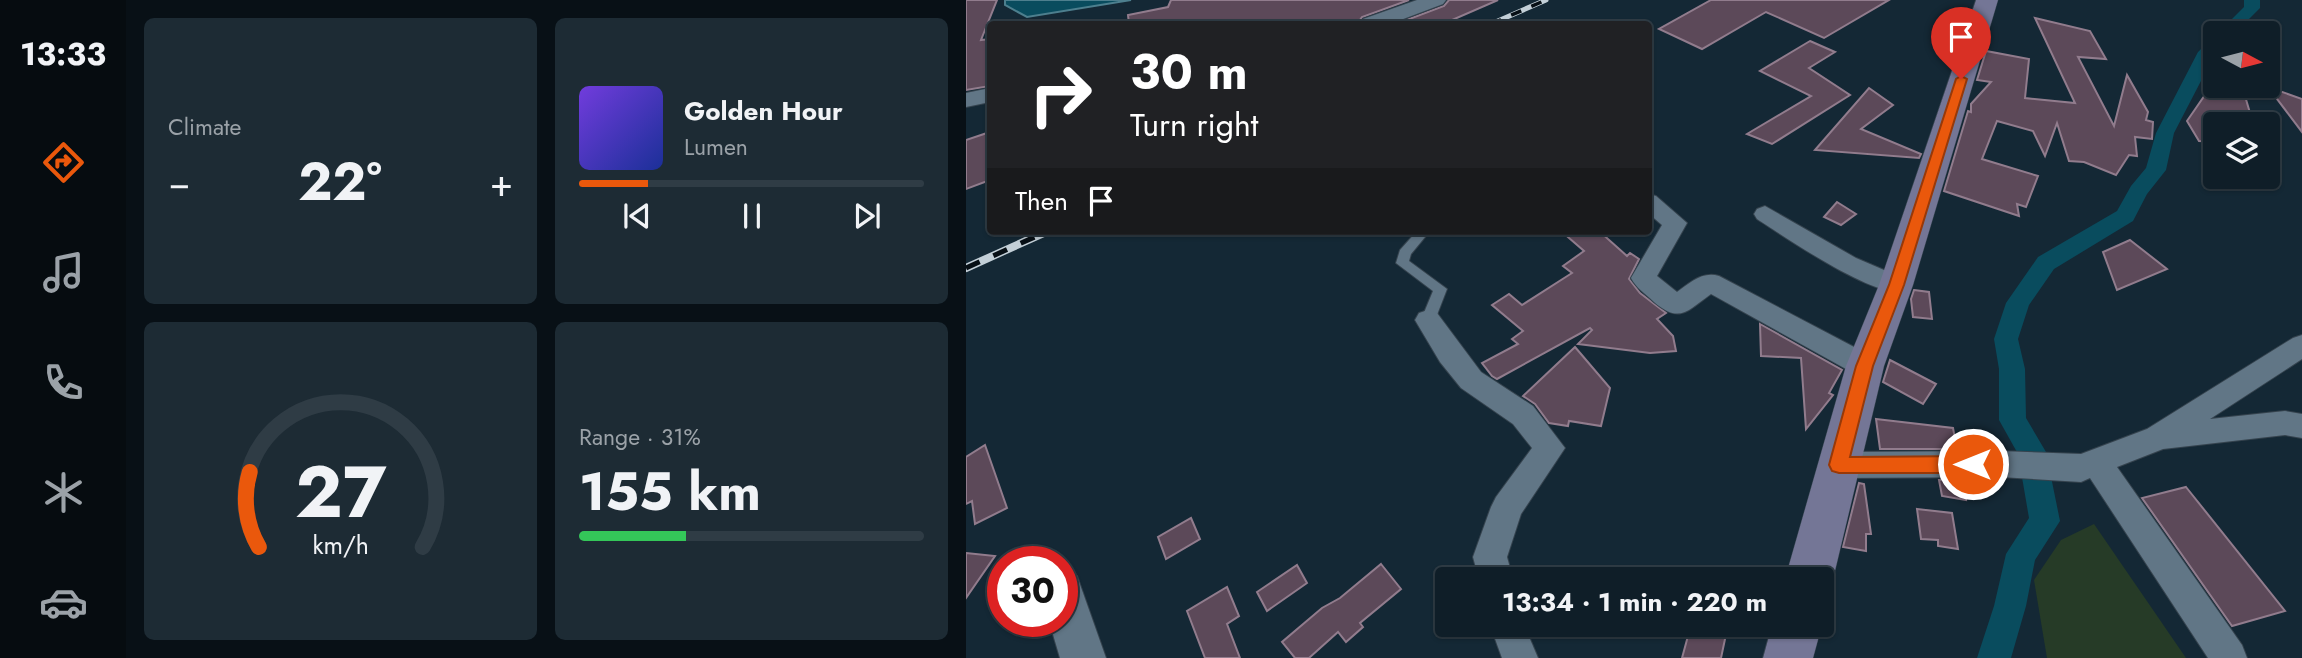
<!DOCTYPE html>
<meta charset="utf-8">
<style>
body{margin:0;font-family:Jost,sans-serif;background:#1d2b34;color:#f1f3f6;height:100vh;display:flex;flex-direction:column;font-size:26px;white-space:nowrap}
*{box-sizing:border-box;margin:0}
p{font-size:23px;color:#9ba2a8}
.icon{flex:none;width:38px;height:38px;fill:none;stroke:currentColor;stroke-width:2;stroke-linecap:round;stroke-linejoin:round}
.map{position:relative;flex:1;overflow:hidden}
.side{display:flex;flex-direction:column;gap:18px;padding:18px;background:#081016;width:840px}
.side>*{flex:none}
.hud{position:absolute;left:21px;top:21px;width:665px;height:214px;border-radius:7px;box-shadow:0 2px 5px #0004,0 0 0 2px #2f3c45;background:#202124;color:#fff;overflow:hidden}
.needle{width:46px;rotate:97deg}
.tools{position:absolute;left:1237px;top:21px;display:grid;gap:14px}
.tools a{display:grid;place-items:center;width:77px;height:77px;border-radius:7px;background:#0f1e28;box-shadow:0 2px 5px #0004,0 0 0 2px #2f3c45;font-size:35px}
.speed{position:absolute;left:21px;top:546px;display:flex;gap:14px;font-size:35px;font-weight:700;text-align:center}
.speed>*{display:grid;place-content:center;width:91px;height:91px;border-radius:50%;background:#0f1e28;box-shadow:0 2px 5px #0004,0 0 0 2px #2f3c45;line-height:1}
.speed .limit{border:10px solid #d22;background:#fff;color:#111}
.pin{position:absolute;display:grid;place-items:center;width:60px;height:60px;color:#fff;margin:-72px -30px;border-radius:50% 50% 50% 0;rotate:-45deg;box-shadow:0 0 7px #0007}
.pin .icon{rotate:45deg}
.me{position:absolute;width:77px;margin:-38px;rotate:270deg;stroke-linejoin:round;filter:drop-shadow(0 0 5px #0008)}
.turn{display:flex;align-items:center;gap:24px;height:147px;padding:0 28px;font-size:32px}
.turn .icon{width:91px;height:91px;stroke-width:2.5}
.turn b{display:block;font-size:49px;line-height:60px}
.then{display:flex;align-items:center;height:66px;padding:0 28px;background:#0003;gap:14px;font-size:26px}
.big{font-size:52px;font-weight:700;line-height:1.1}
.side .widget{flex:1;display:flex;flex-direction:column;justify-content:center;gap:10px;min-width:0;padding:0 24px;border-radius:10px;background:#1d2b34}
.side .dial{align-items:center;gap:0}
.dial svg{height:182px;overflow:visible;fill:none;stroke:#2f3c45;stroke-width:7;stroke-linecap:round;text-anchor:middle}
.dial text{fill:#f1f3f6;stroke:none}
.song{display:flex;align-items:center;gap:21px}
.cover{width:84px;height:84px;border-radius:10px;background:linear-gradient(135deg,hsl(260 70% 55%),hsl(230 70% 35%))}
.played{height:7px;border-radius:4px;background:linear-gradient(90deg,#ea580c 20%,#2f3c45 20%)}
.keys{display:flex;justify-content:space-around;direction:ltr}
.heat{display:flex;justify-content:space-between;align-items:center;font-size:38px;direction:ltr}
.charge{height:10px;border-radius:5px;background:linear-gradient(90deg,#34c759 31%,#2f3c45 0)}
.side .tiles{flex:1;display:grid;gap:18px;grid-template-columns:repeat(2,1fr)}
.trip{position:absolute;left:469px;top:567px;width:399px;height:70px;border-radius:7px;background:#0f1e28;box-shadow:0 2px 5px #0004,0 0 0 2px #2f3c45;font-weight:700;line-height:70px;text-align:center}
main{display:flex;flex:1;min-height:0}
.tabs{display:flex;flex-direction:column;width:126px;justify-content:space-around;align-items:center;background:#060c10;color:#9ba2a8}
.tabs .icon{width:49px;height:49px}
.tabs .active{color:#ea580c}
.tabs b{font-size:32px;color:#f1f3f6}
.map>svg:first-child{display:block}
.green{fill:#263b27}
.water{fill:#094c5e;stroke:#4d7f8e;stroke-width:2}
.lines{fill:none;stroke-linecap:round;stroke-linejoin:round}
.canal{fill:#094c5e;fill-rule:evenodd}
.building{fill:#5c4959;stroke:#917c8d;stroke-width:2}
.service-casing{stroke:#35434e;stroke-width:2}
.minor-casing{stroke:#35434e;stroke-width:2}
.tertiary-casing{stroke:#35434e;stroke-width:2}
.secondary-casing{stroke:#35434e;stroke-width:1}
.service{fill:#617686;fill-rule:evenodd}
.minor{fill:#617686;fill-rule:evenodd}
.tertiary{fill:#617686;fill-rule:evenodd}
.secondary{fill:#747696;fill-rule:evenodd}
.rail-far1-casing{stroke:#c3cfd7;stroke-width:5}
.rail-casing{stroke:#c3cfd7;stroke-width:8}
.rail-far1{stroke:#070f15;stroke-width:3.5;stroke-dasharray:11;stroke-linecap:butt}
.rail{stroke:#070f15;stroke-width:5;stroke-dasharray:15;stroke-linecap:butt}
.route{fill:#ea580c;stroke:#983908;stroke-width:2}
</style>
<main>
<nav class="tabs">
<b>13:33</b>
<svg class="icon active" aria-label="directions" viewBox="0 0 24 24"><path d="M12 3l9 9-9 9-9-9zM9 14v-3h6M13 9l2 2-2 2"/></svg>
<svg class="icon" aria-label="music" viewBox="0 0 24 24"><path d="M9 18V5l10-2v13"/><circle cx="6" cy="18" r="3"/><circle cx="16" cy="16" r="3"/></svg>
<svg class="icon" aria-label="phone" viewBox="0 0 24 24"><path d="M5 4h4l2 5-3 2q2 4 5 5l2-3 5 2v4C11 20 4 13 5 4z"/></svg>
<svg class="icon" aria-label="climate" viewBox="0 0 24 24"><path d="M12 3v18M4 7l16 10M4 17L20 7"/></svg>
<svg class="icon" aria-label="car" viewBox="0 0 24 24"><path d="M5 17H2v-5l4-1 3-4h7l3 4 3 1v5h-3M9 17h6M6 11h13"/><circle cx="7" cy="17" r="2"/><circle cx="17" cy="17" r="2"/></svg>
</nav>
<section class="side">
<div class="tiles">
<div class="widget"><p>Climate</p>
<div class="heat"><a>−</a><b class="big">22°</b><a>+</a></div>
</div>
<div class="widget">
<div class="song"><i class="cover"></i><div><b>Golden Hour</b><p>Lumen</p></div></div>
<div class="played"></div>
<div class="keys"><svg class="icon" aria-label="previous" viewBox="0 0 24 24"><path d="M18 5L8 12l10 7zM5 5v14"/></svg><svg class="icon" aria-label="pause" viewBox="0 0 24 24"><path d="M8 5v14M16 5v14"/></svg><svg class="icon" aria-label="next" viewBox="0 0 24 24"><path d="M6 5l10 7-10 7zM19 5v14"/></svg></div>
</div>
<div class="widget dial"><svg viewBox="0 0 100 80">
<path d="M14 69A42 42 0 1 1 86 69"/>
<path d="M14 69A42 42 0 0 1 10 36" stroke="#ea580c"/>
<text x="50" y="56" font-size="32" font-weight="700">27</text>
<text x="50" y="72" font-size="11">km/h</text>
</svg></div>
<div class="widget"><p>Range · 31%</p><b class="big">155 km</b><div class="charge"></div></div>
</div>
</section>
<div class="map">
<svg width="1336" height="658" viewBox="0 0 1336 658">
<rect width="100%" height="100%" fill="#142835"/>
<!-- green -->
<path class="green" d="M 1128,524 L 1220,658 L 1081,658 L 1068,580 L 1095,540 Z"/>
<!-- water -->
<path class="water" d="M 39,0 L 165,0 L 61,17 L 39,5 Z"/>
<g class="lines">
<!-- canal -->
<g class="canal">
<path d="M 1278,0 L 1294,0 L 1294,8 L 1269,33 L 1252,33 L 1278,7 Z"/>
<path d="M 1250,38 L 1250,52 L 1208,133 L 1200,170 L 1181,194 L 1167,221 L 1088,269 L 1063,305 L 1052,339 L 1059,369 L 1060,418 L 1080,452 L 1094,521 L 1069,560 L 1060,606 L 1045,658 L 1011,658 L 1028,606 L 1040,554 L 1063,518 L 1052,454 L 1033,420 L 1033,369 L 1028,339 L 1040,303 L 1072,257 L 1151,211 L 1165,186 L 1180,168 L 1190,133 L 1232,52 L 1244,40 Z"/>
</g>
</g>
<!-- building -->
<g class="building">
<path d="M 0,0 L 31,0 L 15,40 L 24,39 L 24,86 L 0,90 Z"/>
<path d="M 205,0 L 443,0 L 396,17 L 391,24 L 163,24 L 162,15 L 202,7 Z"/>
<path d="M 483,0 L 532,0 L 477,24 L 430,24 L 478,6 Z"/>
<path d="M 745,0 L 923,0 L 858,38 L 800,12 L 736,49 L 693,29 Z"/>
<path d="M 1069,18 L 1124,31 L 1140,59 L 1112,57 L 1148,126 L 1161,75 L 1182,112 L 1180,120 L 1187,122 L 1186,139 L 1169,137 L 1171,156 L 1163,155 L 1150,175 L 1118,162 L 1103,161 L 1091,123 L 1079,156 L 1067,131 L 1031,121 L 1016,159 L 1072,176 L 1060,207 L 1051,204 L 1053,216 L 978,191 L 1002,111 L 1005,112 L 1005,104 L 1025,82 L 1011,80 L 1020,51 L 1063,59 L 1059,98 L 1109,103 Z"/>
<path d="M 844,41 L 869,52 L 843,68 L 884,95 L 806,144 L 781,134 L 845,96 L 794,71 Z"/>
<path d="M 1250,79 L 1250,86 L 1276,86 L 1287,123 L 1250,116 L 1250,142 L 1233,141 L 1221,121 Z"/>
<path d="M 1302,87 L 1336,99 L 1336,132 Z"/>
<path d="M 903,88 L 927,105 L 895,129 L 955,154 L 953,158 L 849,150 Z"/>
<path d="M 24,132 L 24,180 L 0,189 L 0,140 Z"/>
<path d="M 871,202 L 890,214 L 875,225 L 858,217 Z"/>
<path d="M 595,231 L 633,231 L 661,256 L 664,253 L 673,259 L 663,279 L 674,293 L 700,313 L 691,319 L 707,336 L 710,351 L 684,353 L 612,344 L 626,330 L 624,328 L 531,379 L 526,376 L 516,363 L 552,344 L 546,339 L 557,331 L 526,305 L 543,294 L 556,305 L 606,273 L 597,266 L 618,251 Z"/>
<path d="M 1164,240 L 1201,269 L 1151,290 L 1137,252 Z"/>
<path d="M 948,290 L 963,292 L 966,319 L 947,317 L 945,299 Z"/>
<path d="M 794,324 L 876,370 L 863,393 L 867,395 L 840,429 L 835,358 L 795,356 Z"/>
<path d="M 609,347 L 644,388 L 635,426 L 603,421 L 602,426 L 583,423 L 569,404 L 557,396 Z"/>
<path d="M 924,360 L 970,384 L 957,404 L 917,382 Z"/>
<path d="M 910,419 L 987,428 L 991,449 L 914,449 Z"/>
<path d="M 19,445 L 41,508 L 9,524 L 6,501 L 0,504 L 0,457 Z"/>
<path d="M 973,480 L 997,480 L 1000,500 L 976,496 Z"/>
<path d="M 893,483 L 898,484 L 905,534 L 900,534 L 900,551 L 877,547 Z"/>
<path d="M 1220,487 L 1319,611 L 1266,626 L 1176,498 Z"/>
<path d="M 951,509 L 986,513 L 992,549 L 972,546 L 972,540 L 955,539 Z"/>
<path d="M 225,518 L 234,539 L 200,559 L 192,537 Z"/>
<path d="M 0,553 L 29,556 L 0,598 Z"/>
<path d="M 415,564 L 435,589 L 394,623 L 397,627 L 380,642 L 372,632 L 343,658 L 329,658 L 316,642 L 356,608 L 374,598 Z"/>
<path d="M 331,565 L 341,583 L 301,611 L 291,592 Z"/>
<path d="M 261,587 L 273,616 L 261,624 L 274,658 L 239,658 L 221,611 Z"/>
<path d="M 725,625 L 762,625 L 755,658 L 716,658 Z"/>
</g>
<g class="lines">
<!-- service casing -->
<g class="service-casing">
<path id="service" d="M 451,231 L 464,231 L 445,254 L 443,261 L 481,289 L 469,320 L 462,325 L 455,320 L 467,291 L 430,263 L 434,250 Z"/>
</g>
<!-- minor casing -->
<g class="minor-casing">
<g id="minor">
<path d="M 682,194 L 690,196 L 721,223 L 691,276 L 711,292 C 724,283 736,271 753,276 L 909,358 L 913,366 L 909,374 L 899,377 L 889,374 L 745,294 C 721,311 714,324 688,302 C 680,294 670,288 665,278 L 696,225 L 682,213 Z"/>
<path d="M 799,206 L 890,258 L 939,279 L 942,285 L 939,291 C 910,300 819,237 791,219 L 788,214 L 791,209 Z"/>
<path d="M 462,310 L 471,313 L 515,372 L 567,406 L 599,448 L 555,514 L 541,557 L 547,579 L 513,579 L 507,557 L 525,507 L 530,497 L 566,448 L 547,424 L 495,388 L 474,362 L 449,320 L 453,313 Z"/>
<path d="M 1336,335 L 1336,359 L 1244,419 L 1319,411 L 1336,414 L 1336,438 L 1319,435 L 1197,449 L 1151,467 L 1276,645 L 1281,658 L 1242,658 L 1124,478 L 1115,482 L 1034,477 L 873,478 L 862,475 L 858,465 L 862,455 L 873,452 L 1034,451 L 1115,454 L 1181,429 L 1327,338 Z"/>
<path d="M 524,625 L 558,625 L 572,658 L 536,658 Z"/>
</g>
</g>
<!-- tertiary casing -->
<g class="tertiary-casing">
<g id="tertiary">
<path d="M 451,0 L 480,0 L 477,4 L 424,24 L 394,24 L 397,19 Z"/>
<path d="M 24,88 L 24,102 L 0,107 L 0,93 Z"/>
<path d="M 96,570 L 111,576 L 140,658 L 94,658 L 83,621 L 96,621 Z"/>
</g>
</g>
<!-- secondary casing -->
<g class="secondary-casing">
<g id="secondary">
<path d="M 1010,0 L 1032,0 L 947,285 L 918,366 L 867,579 L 860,596 L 856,597 L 856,579 L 819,579 L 880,366 L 913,285 Z"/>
<path d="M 806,625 L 856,625 L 847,658 L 797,658 Z"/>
</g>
</g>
<!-- service -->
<use href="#service" class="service"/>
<!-- minor -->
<use href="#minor" class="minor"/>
<!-- tertiary -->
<use href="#tertiary" class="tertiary"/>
<!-- secondary -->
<use href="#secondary" class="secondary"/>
<!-- rail-far1 casing -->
<g class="rail-far1-casing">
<path id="rail-far1" d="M 525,24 L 580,0"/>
</g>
<!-- rail casing -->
<g class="rail-casing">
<path id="rail" d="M 0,268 L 82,231"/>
</g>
<!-- rail-far1 -->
<use href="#rail-far1" class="rail-far1"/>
<!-- rail -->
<use href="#rail" class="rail"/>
</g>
<!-- route -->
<path class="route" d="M 995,76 L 1001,79 L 938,285 L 907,366 L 884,457 L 1007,456 L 1013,459 L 1016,464 L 1013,470 L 1007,473 L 873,473 L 866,471 L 863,465 L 890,366 L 923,285 L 990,79 Z"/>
</svg>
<div class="tools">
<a><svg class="needle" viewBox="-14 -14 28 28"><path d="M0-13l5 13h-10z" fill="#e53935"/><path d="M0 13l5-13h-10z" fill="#9ba2a8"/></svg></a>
<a><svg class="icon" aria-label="layers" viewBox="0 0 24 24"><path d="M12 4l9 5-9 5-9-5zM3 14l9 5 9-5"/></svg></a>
</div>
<div class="speed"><div class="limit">30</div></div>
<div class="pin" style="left:995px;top:79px;background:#d93025"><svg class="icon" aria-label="arrive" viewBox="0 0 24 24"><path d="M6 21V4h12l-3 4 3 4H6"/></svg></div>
<svg class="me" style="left:1007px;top:464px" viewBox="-20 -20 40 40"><circle r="17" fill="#ea580c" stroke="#fff" stroke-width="3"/><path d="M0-11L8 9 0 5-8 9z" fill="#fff"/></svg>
<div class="trip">13:34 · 1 min · 220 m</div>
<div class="hud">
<div class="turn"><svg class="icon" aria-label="right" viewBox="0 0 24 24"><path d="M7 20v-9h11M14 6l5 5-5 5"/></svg><div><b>30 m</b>Turn right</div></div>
<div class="then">Then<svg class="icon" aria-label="arrive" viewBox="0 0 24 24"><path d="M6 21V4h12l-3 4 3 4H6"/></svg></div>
</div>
</div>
</main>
